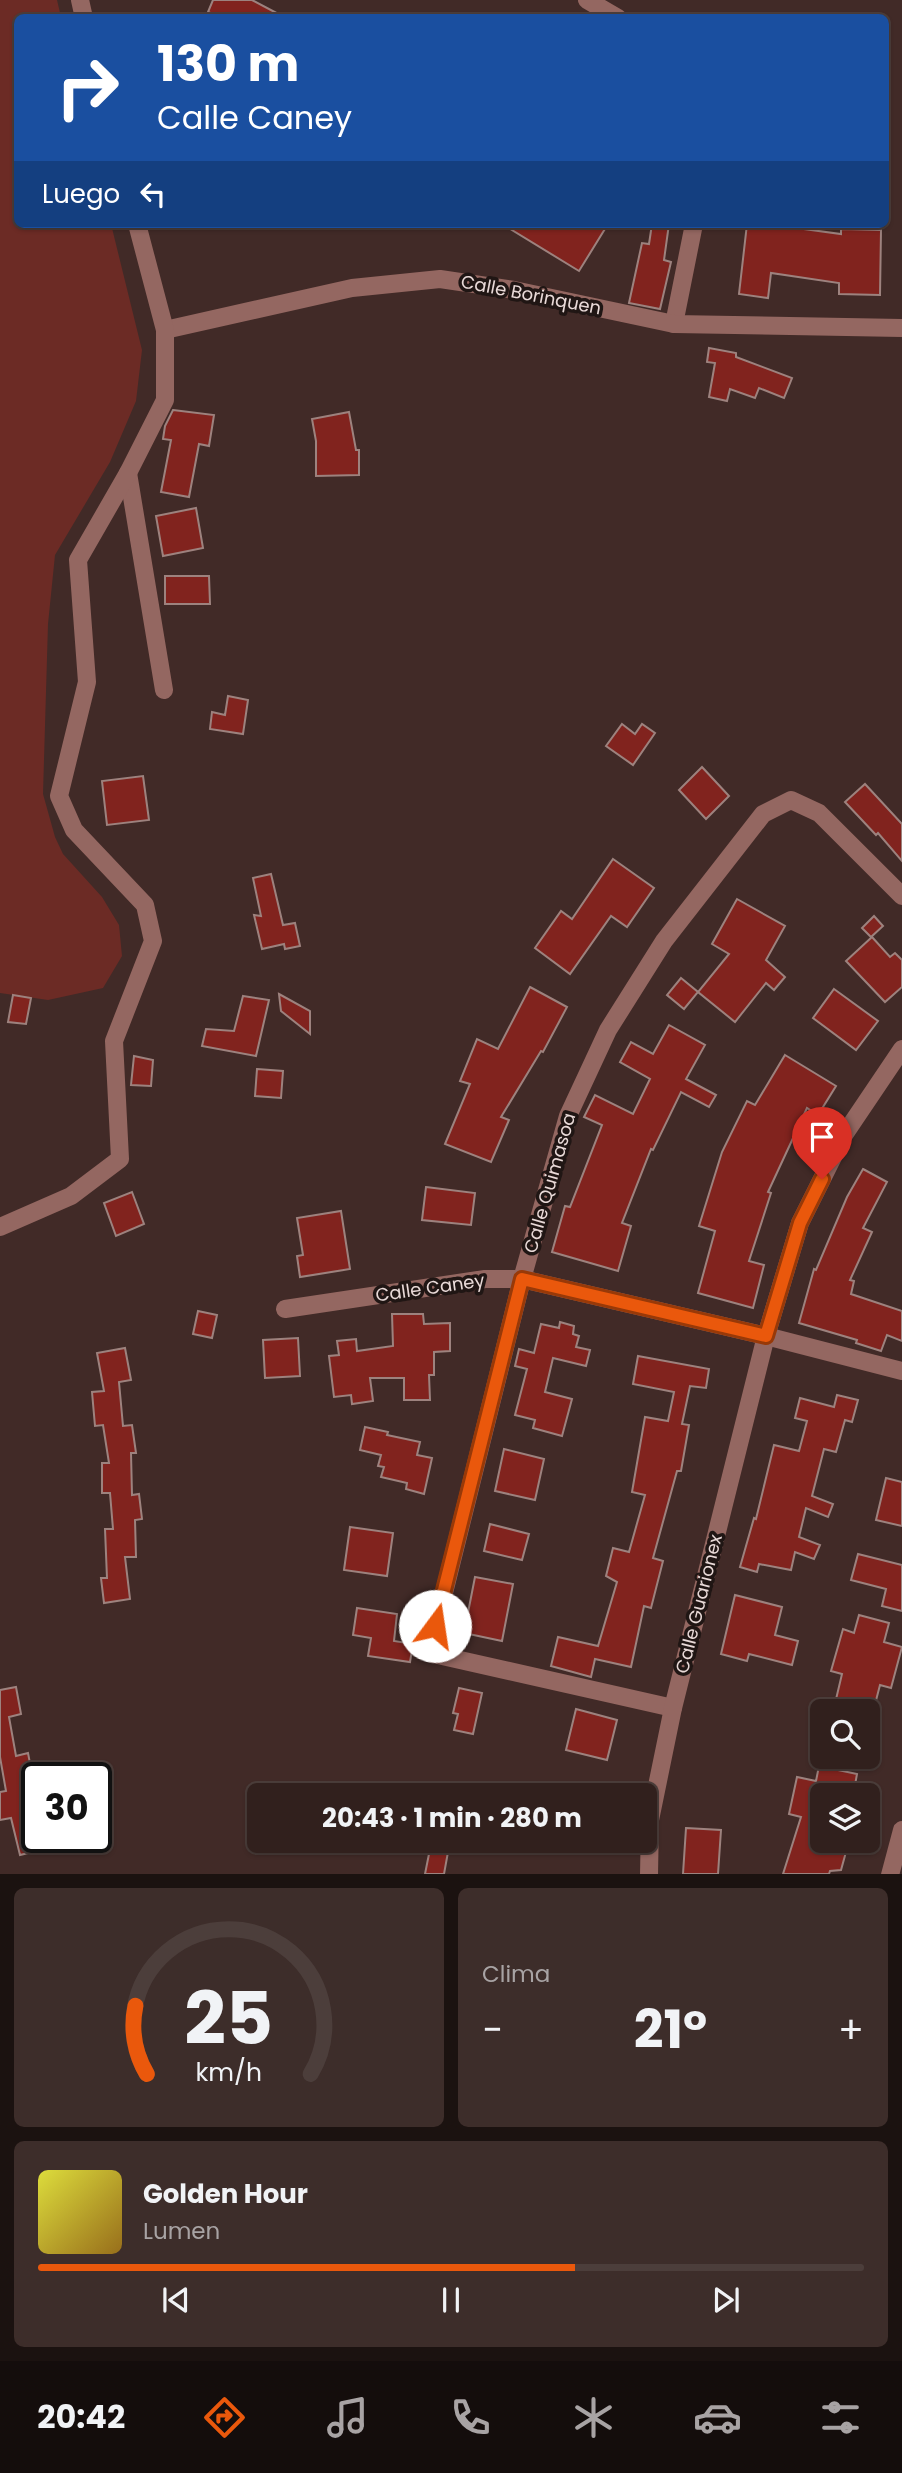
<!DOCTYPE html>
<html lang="es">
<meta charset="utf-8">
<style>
body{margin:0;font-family:Poppins,sans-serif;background:#3d2d2a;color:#f1f3f6;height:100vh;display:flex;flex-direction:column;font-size:26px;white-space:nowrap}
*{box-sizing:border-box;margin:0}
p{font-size:23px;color:#a8a3a4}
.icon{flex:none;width:38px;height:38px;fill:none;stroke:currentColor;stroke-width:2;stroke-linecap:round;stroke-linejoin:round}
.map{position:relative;height:1874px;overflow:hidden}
.drawer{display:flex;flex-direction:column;gap:14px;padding:14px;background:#1b1210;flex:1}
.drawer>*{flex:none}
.top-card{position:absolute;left:14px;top:14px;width:875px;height:214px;border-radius:10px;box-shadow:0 2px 5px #0004,0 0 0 2px #4c3e3b;background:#1a4fa0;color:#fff;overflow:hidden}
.tools{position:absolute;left:810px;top:1699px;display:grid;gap:14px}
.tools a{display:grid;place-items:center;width:70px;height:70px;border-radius:10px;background:#31201d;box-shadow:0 2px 5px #0004,0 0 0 2px #4c3e3b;font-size:35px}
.speed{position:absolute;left:21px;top:1762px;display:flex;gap:14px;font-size:35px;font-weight:700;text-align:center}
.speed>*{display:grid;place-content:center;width:91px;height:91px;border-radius:50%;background:#31201d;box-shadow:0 2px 5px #0004,0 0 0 2px #4c3e3b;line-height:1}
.speed .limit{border:4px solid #111;border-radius:10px;background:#fff;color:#111}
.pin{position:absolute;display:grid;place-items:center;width:60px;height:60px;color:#fff;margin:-72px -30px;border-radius:50% 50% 50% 0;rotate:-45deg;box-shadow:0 0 7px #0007}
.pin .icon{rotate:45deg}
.me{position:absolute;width:77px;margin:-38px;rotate:14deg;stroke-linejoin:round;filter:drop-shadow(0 0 5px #0008)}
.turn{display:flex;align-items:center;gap:24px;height:147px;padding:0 28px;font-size:32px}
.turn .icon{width:91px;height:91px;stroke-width:2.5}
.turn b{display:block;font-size:49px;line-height:60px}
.then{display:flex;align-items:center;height:66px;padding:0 28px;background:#0003;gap:14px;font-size:26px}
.big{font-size:52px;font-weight:700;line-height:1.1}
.drawer .tile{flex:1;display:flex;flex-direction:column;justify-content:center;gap:10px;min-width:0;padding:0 24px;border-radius:10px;background:#3d2d2a}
.drawer .dial{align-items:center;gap:0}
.dial svg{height:182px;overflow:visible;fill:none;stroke:#4c3e3b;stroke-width:7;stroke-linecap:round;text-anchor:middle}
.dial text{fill:#f1f3f6;stroke:none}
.song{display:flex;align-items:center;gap:21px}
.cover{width:84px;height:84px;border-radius:10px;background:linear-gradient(135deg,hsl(60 70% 55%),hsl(40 70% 35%))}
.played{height:7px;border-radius:4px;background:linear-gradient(90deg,#ea580c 65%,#4c3e3b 65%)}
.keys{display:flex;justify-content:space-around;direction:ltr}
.heat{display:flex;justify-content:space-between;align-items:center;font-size:38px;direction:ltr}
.drawer .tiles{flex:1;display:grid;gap:14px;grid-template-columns:1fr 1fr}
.tile:last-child{grid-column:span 2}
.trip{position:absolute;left:247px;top:1783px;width:410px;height:70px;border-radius:10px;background:#31201d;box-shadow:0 2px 5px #0004,0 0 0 2px #4c3e3b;font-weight:700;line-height:70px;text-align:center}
.dock{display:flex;height:112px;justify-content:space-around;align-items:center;background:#140d0c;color:#a8a3a4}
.dock .icon{width:49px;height:49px}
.dock .on{color:#ea580c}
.dock b{font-size:32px;color:#f1f3f6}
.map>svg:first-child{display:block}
.green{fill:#6c2b25}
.building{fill:#81231e;stroke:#9d827e;stroke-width:2}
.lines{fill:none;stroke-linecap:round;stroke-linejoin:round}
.minor{stroke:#946761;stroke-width:18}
.route-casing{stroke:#983908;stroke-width:18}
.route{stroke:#ea580c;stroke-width:12}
.labels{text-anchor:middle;stroke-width:7;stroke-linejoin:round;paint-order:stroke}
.street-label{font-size:18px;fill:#e9dad8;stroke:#201614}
</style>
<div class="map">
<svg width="902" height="1875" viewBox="0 0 902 1875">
<rect width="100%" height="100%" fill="#412a27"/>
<!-- green -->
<path class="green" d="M 0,0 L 57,0 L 61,17 L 18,18 L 18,224 L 111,224 L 142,350 L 136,401 L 110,462 L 55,555 L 48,624 L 43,794 L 55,837 L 63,854 L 102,897 L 119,925 L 122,956 L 103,988 L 48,1000 L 0,993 Z"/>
<!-- building -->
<g class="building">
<path d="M 213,0 L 252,0 L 286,18 L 223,18 L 208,12 Z"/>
<path d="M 502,224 L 608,224 L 579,271 Z"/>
<path d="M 652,224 L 669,224 L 664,260 L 671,262 L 660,309 L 629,303 L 642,243 L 649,244 Z"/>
<path d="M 747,224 L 767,224 L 841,234 L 841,229 L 881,230 L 880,295 L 839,294 L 839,283 L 771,273 L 768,298 L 739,294 Z"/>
<path d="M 709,348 L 736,353 L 736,357 L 792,378 L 784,398 L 759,388 L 755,398 L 730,389 L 727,401 L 709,397 L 715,363 L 707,362 Z"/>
<path d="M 173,410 L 214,415 L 209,446 L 199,444 L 189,497 L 161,492 L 171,440 L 163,439 L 165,426 Z"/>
<path d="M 349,412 L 356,450 L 359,450 L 359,475 L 316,476 L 316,441 L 312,419 Z"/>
<path d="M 196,508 L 203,548 L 163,556 L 156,516 Z"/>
<path d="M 165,576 L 209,576 L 210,604 L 165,604 Z"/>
<path d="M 228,696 L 248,700 L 243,734 L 210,729 L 212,712 L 225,715 Z"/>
<path d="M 622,724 L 635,734 L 642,724 L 655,733 L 633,765 L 606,746 Z"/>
<path d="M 702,767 L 729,796 L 706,819 L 679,790 Z"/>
<path d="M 143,776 L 149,820 L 107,825 L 102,781 Z"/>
<path d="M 865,784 L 902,824 L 902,861 L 878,833 L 876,835 L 845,802 Z"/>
<path d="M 613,859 L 654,888 L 627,927 L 611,916 L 570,974 L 535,948 L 561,911 L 572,919 Z"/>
<path d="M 271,874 L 283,925 L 295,923 L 300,946 L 285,949 L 284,944 L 262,949 L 254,915 L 261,916 L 253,878 Z"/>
<path d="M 737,899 L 785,926 L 766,960 L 785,977 L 774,990 L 766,983 L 735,1022 L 698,992 L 729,954 L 712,944 Z"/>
<path d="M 874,916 L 883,926 L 871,937 L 862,928 Z"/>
<path d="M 872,937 L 890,957 L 895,953 L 902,960 L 902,987 L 885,1002 L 846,961 Z"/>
<path d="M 681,978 L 698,992 L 684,1009 L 667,995 Z"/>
<path d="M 530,987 L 567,1007 L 543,1052 L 541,1051 L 501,1117 L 509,1120 L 491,1162 L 445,1144 L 470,1084 L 460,1081 L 477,1039 L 498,1049 Z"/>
<path d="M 834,989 L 878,1021 L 856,1050 L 813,1018 Z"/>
<path d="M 279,994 L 310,1011 L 310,1034 L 281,1011 Z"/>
<path d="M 13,995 L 31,998 L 26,1024 L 8,1022 Z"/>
<path d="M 243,996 L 269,1000 L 256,1056 L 202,1046 L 206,1029 L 234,1031 Z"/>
<path d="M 669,1025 L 705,1045 L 686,1079 L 716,1095 L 709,1107 L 681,1092 L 653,1150 L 651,1149 L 622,1223 L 631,1226 L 618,1271 L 552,1252 L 565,1206 L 570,1207 L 602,1125 L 584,1117 L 595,1095 L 633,1114 L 650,1079 L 620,1062 L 631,1042 L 653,1054 Z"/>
<path d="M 785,1055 L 836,1086 L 818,1115 L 807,1108 L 768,1192 L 771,1193 L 749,1261 L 764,1265 L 753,1308 L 698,1293 L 715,1231 L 699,1226 L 722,1152 L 747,1101 L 755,1105 Z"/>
<path d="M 134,1056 L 153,1060 L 151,1086 L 131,1085 Z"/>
<path d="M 257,1069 L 283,1071 L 281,1098 L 255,1096 Z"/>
<path d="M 863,1169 L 887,1182 L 863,1228 L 872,1232 L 850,1280 L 854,1281 L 851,1294 L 902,1311 L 902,1341 L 887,1335 L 881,1351 L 856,1343 L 857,1340 L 799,1323 L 814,1269 L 816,1270 L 847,1197 Z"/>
<path d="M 426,1187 L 475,1193 L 471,1225 L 422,1220 Z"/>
<path d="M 132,1192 L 144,1224 L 116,1236 L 104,1203 Z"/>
<path d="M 341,1211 L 350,1269 L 300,1277 L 297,1256 L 303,1255 L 297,1218 Z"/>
<path d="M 198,1311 L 217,1315 L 212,1338 L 193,1334 Z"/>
<path d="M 392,1314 L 423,1314 L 424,1324 L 450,1323 L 450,1351 L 434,1352 L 434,1375 L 429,1375 L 430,1400 L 404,1400 L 404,1378 L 370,1378 L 373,1401 L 352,1404 L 351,1395 L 334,1397 L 329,1356 L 339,1355 L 337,1341 L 356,1339 L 357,1351 L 393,1346 Z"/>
<path d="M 560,1322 L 574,1326 L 573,1334 L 579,1336 L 576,1347 L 590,1350 L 586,1366 L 553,1358 L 545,1392 L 572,1399 L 562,1436 L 533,1428 L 535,1420 L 515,1415 L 527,1369 L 515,1366 L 519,1349 L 534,1353 L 541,1324 L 559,1328 Z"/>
<path d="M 298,1338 L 300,1376 L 265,1378 L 263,1340 Z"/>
<path d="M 125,1348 L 131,1380 L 119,1382 L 123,1426 L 132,1425 L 136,1453 L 131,1453 L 132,1495 L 139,1494 L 142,1519 L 135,1520 L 136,1557 L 125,1557 L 130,1599 L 104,1603 L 101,1578 L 107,1578 L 105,1529 L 113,1529 L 110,1493 L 102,1493 L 102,1463 L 109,1463 L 103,1425 L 95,1426 L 92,1392 L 104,1391 L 97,1353 Z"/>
<path d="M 638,1356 L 709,1369 L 706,1388 L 690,1386 L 682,1424 L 689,1425 L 681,1471 L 677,1471 L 653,1558 L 663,1561 L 651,1608 L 644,1606 L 631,1667 L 595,1659 L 591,1677 L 551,1666 L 558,1637 L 598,1646 L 617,1582 L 606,1576 L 613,1548 L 629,1552 L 645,1495 L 632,1492 L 645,1417 L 668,1421 L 674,1392 L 633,1384 Z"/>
<path d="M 837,1395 L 858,1400 L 852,1422 L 845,1420 L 836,1452 L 824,1449 L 812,1496 L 833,1504 L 828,1517 L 806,1508 L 799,1537 L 820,1545 L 814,1559 L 795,1552 L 791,1570 L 759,1564 L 757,1572 L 740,1567 L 754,1518 L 756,1519 L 774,1445 L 799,1451 L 807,1421 L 795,1418 L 800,1398 L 834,1407 Z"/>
<path d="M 365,1427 L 388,1432 L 387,1435 L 420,1442 L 417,1455 L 432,1458 L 424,1494 L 406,1489 L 407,1483 L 381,1477 L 384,1467 L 378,1466 L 381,1455 L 360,1450 Z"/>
<path d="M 504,1449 L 544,1459 L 535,1500 L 495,1491 Z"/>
<path d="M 886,1478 L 902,1482 L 902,1526 L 876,1520 Z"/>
<path d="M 490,1524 L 529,1534 L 522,1560 L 484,1551 Z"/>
<path d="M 350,1527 L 393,1533 L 387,1576 L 344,1570 Z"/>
<path d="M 858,1554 L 902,1565 L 902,1611 L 882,1606 L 886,1589 L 851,1580 Z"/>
<path d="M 475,1577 L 513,1584 L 502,1641 L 464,1633 Z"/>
<path d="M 735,1595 L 782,1607 L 775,1635 L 798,1641 L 792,1665 L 749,1654 L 747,1661 L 721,1654 Z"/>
<path d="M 357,1608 L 397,1614 L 394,1641 L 413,1644 L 410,1662 L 368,1656 L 371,1638 L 353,1635 Z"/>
<path d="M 859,1615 L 889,1623 L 884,1642 L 902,1647 L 891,1688 L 880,1685 L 873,1712 L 833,1712 L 842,1674 L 831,1671 L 843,1629 L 854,1633 Z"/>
<path d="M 16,1687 L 21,1714 L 9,1717 L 16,1756 L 28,1753 L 34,1784 L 25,1786 L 32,1821 L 37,1820 L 37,1838 L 69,1838 L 70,1843 L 20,1855 L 11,1818 L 0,1820 L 0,1792 L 6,1791 L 0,1757 L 0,1690 Z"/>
<path d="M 459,1688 L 482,1693 L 473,1734 L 454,1730 L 458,1714 L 453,1713 Z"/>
<path d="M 576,1709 L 617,1720 L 607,1760 L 566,1750 Z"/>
<path d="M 819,1766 L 857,1774 L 853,1796 L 822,1796 L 822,1844 L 846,1852 L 841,1870 L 830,1871 L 829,1874 L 783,1874 L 801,1817 L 789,1814 L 797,1777 L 816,1781 Z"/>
<path d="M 686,1828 L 721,1830 L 718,1874 L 683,1874 Z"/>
<path d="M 430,1849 L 448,1852 L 444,1874 L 425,1874 Z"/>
</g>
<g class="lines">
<!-- minor -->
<g class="minor">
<path d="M 80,0 L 84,18"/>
<path d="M 587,0 L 618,18"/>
<path d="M 674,324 L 694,224"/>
<path d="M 165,330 L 352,288 L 440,279 L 514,290 L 674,324 L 902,328"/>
<path d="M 128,473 L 164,690"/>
<path d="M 0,1227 L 71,1196 L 120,1159 L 114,1041 L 153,941 L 145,905 L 74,830 L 59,796 L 87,682 L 78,560 L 128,473 L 165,400 L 165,330 L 137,224"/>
<path d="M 285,1309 L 485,1279 L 522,1279 L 766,1336 L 902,1371"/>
<path d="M 673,1708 L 429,1653 L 522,1279 L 568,1116 L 608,1030 L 664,941 L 763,814 L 791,800 L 819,813 L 902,896"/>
<path d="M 649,1875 L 650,1820 L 673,1708 L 766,1336 L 800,1223 L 844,1135 L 902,1049"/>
<path d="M 890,1875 L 902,1830"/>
</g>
</g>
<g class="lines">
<!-- route casing -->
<g class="route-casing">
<path id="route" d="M 435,1626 L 522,1279 L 766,1336 L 800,1223 L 822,1179"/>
</g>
<!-- route -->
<use href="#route" class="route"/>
</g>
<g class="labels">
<!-- street labels -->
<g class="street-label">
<text transform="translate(531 295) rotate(11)" y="6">Calle Borinquen</text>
<text transform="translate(550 1183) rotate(-74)" y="6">Calle Quimasoa</text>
<text transform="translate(430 1288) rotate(-8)" y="6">Calle Caney</text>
<text transform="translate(699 1604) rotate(-76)" y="6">Calle Guarionex</text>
</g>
</g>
</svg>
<div class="tools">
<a><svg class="icon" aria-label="search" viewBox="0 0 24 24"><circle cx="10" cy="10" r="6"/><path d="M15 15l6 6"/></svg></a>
<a><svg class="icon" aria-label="layers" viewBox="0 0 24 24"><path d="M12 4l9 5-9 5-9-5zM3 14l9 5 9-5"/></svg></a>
</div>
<div class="speed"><div class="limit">30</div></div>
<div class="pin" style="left:822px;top:1179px;background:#d93025"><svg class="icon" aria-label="arrive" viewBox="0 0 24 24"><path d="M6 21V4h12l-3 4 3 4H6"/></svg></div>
<svg class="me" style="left:435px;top:1626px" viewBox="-20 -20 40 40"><circle r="19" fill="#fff"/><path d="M0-13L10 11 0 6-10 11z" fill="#ea580c"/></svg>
<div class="trip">20:43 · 1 min · 280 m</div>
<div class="top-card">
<div class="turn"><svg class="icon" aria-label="right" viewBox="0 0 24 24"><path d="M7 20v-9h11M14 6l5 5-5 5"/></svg><div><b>130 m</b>Calle Caney</div></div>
<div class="then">Luego<svg class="icon" aria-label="left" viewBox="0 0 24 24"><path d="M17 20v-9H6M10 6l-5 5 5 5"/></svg></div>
</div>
</div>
<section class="drawer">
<div class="tiles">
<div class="tile dial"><svg viewBox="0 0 100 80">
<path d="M14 69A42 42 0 1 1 86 69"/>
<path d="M14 69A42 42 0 0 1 9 39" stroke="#ea580c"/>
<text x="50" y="56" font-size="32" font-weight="700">25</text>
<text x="50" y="72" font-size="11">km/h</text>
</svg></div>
<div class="tile"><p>Clima</p>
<div class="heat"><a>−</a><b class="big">21°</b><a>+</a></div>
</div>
<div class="tile">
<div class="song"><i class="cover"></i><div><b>Golden Hour</b><p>Lumen</p></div></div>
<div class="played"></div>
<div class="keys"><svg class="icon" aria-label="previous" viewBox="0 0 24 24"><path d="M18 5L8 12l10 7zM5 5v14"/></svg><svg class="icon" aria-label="pause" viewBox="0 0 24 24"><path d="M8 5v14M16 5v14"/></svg><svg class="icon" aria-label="next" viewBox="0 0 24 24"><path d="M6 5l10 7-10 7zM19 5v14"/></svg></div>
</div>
</div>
</section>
<nav class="dock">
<b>20:42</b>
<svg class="icon on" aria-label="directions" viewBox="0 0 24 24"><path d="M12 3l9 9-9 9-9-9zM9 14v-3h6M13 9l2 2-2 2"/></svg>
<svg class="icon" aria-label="music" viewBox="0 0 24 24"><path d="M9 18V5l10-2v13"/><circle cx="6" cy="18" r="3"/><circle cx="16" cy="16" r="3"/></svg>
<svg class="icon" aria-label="phone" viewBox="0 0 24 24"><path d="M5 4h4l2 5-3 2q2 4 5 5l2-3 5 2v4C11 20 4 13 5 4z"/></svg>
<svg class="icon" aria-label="climate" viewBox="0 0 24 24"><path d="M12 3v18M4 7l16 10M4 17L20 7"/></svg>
<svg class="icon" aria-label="car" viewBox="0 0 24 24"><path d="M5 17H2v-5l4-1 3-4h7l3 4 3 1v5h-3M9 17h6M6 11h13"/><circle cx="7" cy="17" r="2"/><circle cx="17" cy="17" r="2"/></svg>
<svg class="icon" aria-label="filters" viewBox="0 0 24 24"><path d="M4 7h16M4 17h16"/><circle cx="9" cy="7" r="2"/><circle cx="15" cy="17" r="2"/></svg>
</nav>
